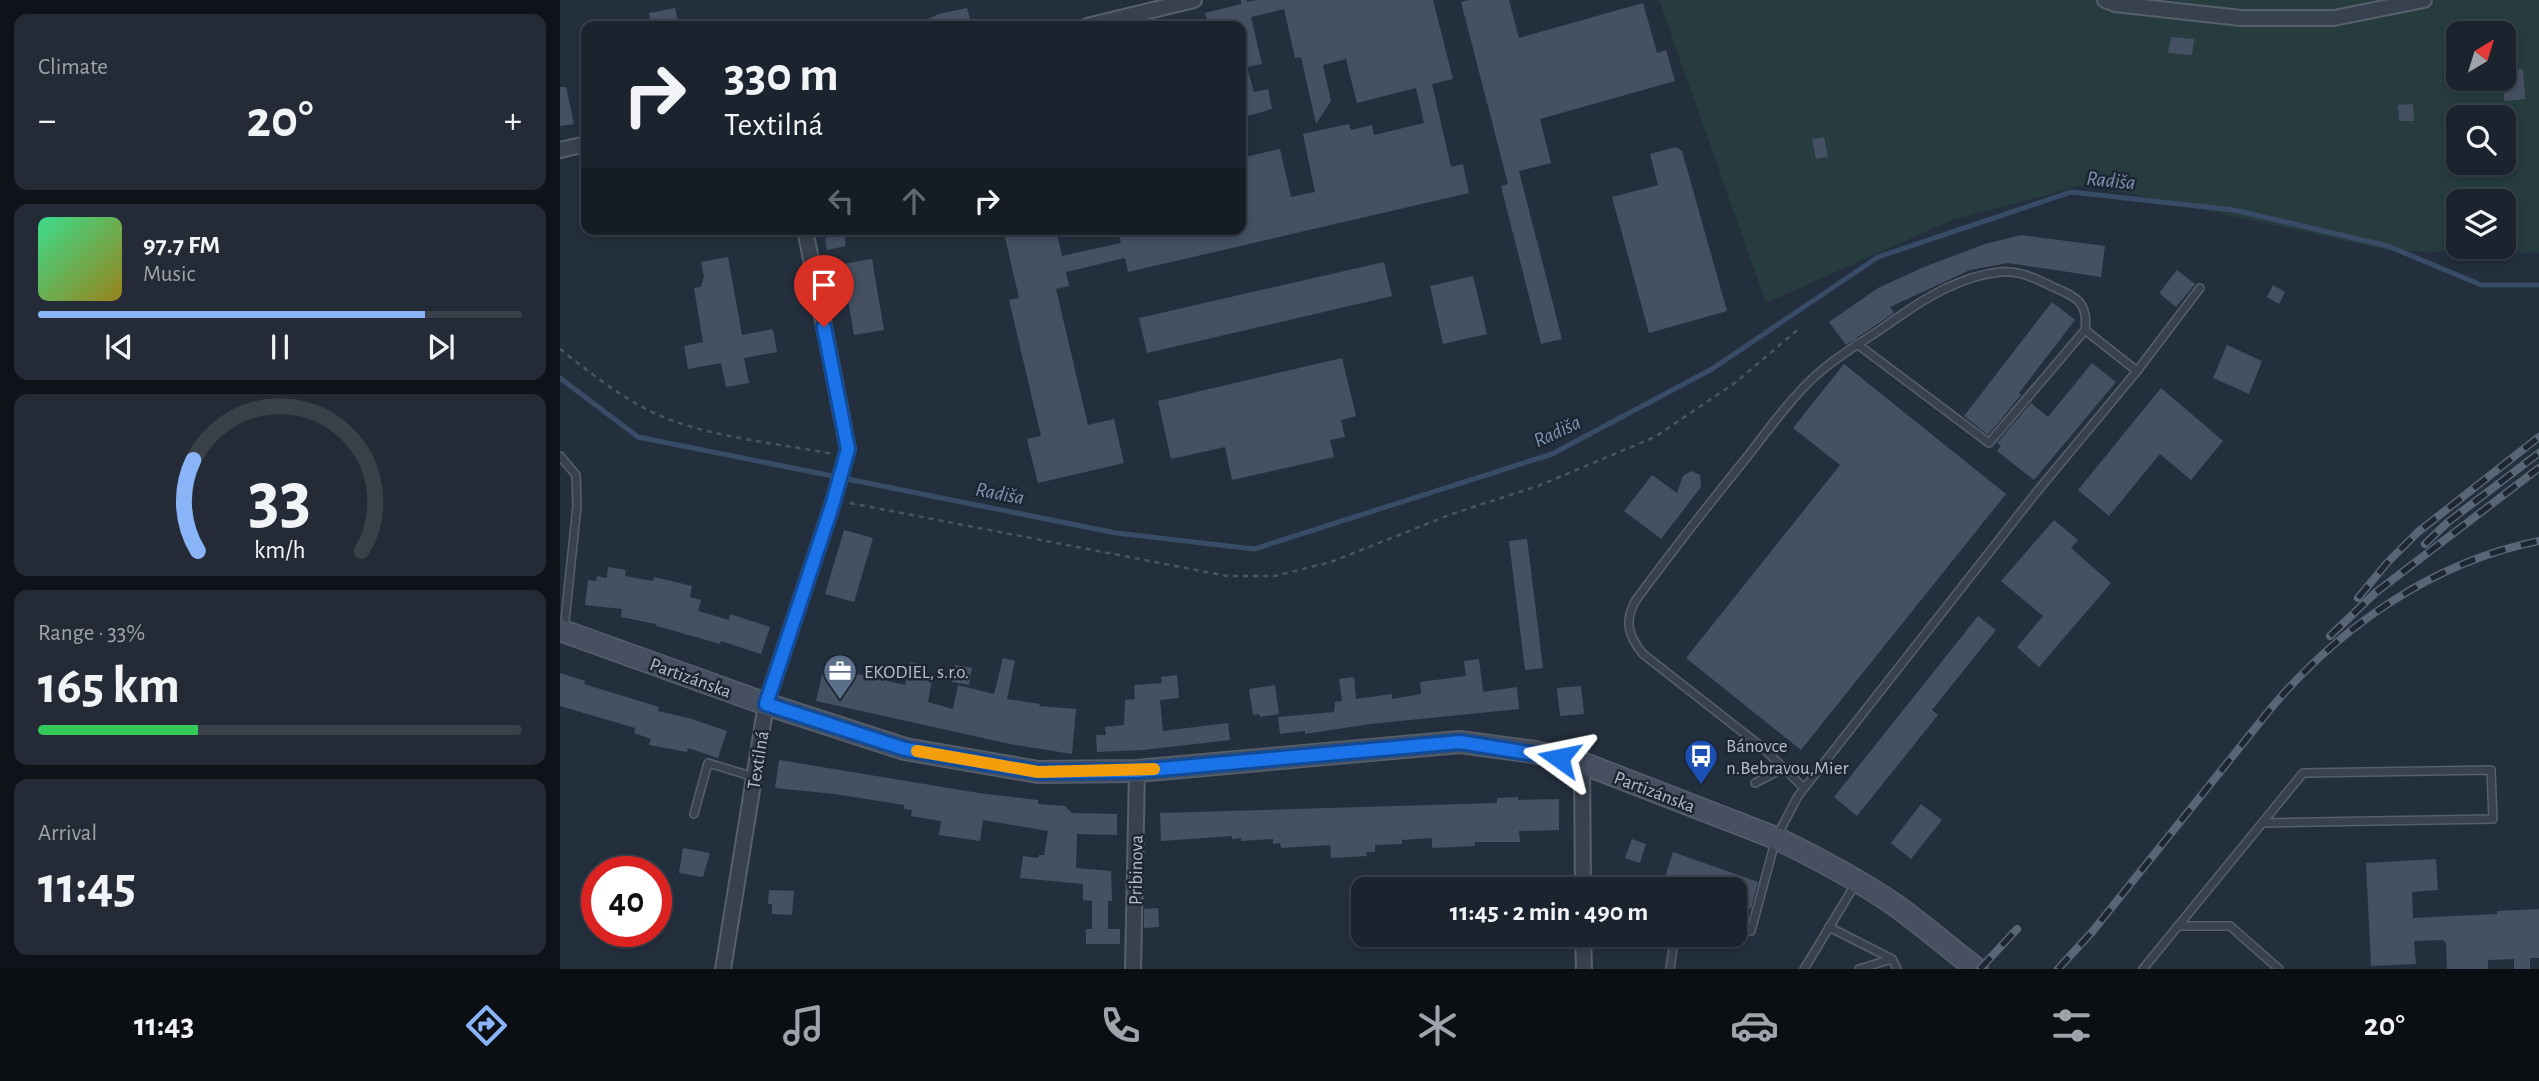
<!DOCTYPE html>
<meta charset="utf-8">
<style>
body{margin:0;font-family:"Alegreya Sans",sans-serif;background:#242b36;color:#f1f3f6;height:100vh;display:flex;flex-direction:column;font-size:26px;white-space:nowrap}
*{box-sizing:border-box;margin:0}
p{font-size:23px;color:#a0a4aa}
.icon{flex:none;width:38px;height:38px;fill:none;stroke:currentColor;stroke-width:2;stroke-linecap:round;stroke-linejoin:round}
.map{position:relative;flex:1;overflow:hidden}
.details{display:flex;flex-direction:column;gap:14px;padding:14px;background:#0f1319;width:560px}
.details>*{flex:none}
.banner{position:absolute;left:21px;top:21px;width:665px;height:214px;border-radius:14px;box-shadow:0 4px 10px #0003,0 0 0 2px #39404a;background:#1b232e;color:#f1f3f6;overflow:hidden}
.needle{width:46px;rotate:38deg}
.fabs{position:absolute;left:1886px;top:21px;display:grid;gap:14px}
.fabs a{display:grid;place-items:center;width:70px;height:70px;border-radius:14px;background:#1b232e;box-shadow:0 4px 10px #0003,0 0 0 2px #39404a;font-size:35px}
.speed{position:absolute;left:21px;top:856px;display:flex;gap:14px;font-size:35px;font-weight:700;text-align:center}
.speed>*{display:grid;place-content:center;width:91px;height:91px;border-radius:50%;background:#1b232e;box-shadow:0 4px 10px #0003,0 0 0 2px #39404a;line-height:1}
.speed .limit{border:10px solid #d22;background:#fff;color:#111}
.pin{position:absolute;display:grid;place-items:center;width:60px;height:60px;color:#fff;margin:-72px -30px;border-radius:50% 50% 50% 0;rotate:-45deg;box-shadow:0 0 7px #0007}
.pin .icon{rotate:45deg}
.me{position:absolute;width:77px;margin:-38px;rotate:282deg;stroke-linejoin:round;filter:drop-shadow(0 0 5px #0008)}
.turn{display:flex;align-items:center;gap:24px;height:147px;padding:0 28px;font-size:32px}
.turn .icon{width:91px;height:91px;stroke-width:2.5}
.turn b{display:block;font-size:49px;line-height:60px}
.lanes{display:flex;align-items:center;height:66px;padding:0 28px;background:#0003;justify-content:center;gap:35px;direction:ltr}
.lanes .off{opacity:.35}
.big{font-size:52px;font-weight:700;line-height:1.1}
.details .tile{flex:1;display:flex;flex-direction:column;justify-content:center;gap:10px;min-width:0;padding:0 24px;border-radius:14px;background:#242b36}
.details .dial{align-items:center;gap:0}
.dial svg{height:182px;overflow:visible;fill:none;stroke:#39404a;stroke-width:7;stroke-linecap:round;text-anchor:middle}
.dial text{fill:#f1f3f6;stroke:none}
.song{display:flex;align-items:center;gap:21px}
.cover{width:84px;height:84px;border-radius:10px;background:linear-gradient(135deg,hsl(150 70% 55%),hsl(50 70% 35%))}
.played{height:7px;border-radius:4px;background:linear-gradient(90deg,#8ab4f8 80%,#39404a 80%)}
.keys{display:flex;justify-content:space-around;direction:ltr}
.heat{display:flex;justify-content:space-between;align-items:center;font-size:38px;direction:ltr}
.charge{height:10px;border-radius:5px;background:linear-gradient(90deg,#34c759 33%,#39404a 0)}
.trip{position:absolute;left:791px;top:877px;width:396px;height:70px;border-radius:14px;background:#1b232e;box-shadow:0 4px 10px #0003,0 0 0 2px #39404a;font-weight:700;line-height:70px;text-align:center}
.dock{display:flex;height:112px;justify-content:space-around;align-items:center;background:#0b0e12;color:#a0a4aa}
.dock .icon{width:49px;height:49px}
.dock .on{color:#8ab4f8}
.dock b{font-size:32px;color:#f1f3f6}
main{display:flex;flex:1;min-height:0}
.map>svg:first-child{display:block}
.green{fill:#263c3f;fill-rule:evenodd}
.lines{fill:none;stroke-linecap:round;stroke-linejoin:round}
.stream{stroke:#394c67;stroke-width:5}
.building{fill:#455162}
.lane-casing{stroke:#565f6c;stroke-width:10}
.street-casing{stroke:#565f6c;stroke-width:18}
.secondary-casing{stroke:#565f6c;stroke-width:24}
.path{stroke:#44595c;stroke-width:2.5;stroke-dasharray:5 5;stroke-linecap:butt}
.lane{stroke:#38414e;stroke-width:7}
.street{stroke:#38414e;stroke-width:14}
.secondary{stroke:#465061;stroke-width:21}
.rail-casing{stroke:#5a6575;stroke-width:8}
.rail{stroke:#1d2633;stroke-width:5;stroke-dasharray:16;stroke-linecap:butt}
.route-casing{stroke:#114b97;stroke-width:18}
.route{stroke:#1a73e8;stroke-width:12}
.slow{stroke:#f59e0b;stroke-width:12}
.labels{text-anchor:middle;stroke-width:5;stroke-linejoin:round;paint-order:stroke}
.poi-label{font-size:19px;fill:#b4bcc9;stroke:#1d2633;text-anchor:start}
.street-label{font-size:19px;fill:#b4bcc9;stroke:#1d2633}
.water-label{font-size:21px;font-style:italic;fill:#7c92b1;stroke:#1d2633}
</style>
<main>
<section class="details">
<div class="tile"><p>Climate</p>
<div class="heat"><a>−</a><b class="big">20°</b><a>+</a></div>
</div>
<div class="tile">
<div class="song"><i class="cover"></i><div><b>97.7 FM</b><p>Music</p></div></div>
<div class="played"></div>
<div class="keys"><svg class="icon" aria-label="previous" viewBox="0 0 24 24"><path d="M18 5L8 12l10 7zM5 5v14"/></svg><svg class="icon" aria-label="pause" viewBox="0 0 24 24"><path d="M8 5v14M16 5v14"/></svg><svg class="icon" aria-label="next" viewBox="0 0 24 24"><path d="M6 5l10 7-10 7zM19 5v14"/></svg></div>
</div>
<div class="tile dial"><svg viewBox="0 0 100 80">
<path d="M14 69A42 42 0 1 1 86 69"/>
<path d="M14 69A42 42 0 0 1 12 29" stroke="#8ab4f8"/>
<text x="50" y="56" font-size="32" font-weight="700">33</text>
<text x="50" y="72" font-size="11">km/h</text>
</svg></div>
<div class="tile"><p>Range · 33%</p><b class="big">165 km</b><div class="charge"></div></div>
<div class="tile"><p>Arrival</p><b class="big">11:45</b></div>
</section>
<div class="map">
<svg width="1979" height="969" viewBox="0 0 1979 969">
<rect width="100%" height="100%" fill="#242f3e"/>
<!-- green -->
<path class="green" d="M 1099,0 L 1979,0 L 1979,253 L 1832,251 L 1527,184 L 1392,220 L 1206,303 ZM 1899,33 L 1944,33 L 1944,79 L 1899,79 ZM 1899,117 L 1944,117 L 1944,163 L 1899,163 ZM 1899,201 L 1944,201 L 1944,247 L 1899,247 Z"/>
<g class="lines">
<!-- stream -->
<path class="stream" d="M 0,378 L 78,437 L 556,533 L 694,549 L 992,454 L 1152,369 L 1318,257 L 1511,192 L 1674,210 L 1828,246 L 1921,285 L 1979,285"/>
</g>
<!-- building -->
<g class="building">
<path d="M 681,0 L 687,0 L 687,2 L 696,0 L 873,0 L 893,79 L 872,84 L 891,167 L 903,164 L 909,193 L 568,272 L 565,258 L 506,272 L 509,286 L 496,289 L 528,425 L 554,419 L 564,463 L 478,483 L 467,439 L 481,436 L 449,300 L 459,298 L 443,229 L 496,229 L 502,256 L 561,243 L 558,229 L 681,229 L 681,158 L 720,149 L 731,197 L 755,192 L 743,134 L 789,124 L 791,130 L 812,125 L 814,135 L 864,123 L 856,88 L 797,103 L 786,59 L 763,65 L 771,101 L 756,124 L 741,57 L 735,58 L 724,9 L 691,17 L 702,64 L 687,67 L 694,92 L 708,89 L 712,109 L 681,118 L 681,26 L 648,26 L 645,13 L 681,4 Z"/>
<path d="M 909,0 L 949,0 L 959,38 L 1083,3 L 1097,53 L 1106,50 L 1115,81 L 980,119 L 991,163 L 959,171 L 1002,339 L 981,344 L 941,186 L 948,184 L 901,2 Z"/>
<path d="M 115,8 L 119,26 L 92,26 L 89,13 Z"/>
<path d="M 407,8 L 412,26 L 352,26 L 379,14 Z"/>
<path d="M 1611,37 L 1634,39 L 1632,55 L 1608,53 Z"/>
<path d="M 1963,69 L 1965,99 L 1944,101 L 1944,71 Z"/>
<path d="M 0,87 L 6,87 L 14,124 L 0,126 Z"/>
<path d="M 1853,104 L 1854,121 L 1839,121 L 1838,105 Z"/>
<path d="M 1264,137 L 1268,157 L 1256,159 L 1252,139 Z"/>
<path d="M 1116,147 L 1122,151 L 1167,311 L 1089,333 L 1052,197 L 1098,185 L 1090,154 Z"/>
<path d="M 284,234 L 286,246 L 267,250 L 265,238 Z"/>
<path d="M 1461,235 L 1545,246 L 1541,277 L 1448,263 L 1410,270 L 1330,307 L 1334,313 L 1286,345 L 1269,322 L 1318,288 L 1364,267 L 1425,244 Z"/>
<path d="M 168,257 L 182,335 L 213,329 L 217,352 L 184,358 L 189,383 L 166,387 L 161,363 L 128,369 L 124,346 L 143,342 L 134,288 L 141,287 L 144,276 L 141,262 Z"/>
<path d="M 312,259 L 324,330 L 294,335 L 282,264 Z"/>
<path d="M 824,262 L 832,296 L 587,353 L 579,318 Z"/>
<path d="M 1617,270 L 1635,284 L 1616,307 L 1599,293 Z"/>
<path d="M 913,276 L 927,334 L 883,344 L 870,286 Z"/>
<path d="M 1713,285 L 1725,292 L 1719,304 L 1707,297 Z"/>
<path d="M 1492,302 L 1515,320 L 1459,393 L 1461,395 L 1428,435 L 1404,416 Z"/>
<path d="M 1667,345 L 1702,361 L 1689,394 L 1653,378 Z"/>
<path d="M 782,358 L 796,416 L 781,420 L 785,437 L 770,440 L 774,457 L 672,480 L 665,447 L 611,459 L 598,401 Z"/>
<path d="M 1532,363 L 1556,382 L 1474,480 L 1437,451 L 1441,446 L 1437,443 L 1471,403 L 1488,417 Z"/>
<path d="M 1284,364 L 1446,494 L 1241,750 L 1126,658 L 1280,465 L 1233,428 Z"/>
<path d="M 1601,388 L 1663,441 L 1631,480 L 1600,454 L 1549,516 L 1518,490 Z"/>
<path d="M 1131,471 L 1140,475 L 1141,487 L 1101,539 L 1064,511 L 1092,475 L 1117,493 L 1123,476 Z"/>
<path d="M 1494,520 L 1518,540 L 1511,548 L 1551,583 L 1479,667 L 1457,647 L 1483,616 L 1441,581 Z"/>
<path d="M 284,530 L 313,538 L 294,602 L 265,594 Z"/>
<path d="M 967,539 L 983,668 L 965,670 L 949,541 Z"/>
<path d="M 48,567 L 66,570 L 65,576 L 93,581 L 94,577 L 132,586 L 130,597 L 141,600 L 138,611 L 169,620 L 170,614 L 210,627 L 201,654 L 161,641 L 160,644 L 111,630 L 96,626 L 96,624 L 61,617 L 62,609 L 25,605 L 28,580 L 36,581 L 37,576 L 47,578 Z"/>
<path d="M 1418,616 L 1436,630 L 1372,710 L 1378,715 L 1297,816 L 1274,797 Z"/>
<path d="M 443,658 L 455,661 L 447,699 L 480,704 L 479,706 L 516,709 L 512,754 L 450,744 L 256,701 L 264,666 L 345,685 L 350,662 L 366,665 L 363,677 L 372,680 L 368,702 L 393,709 L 398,685 L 434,694 Z"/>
<path d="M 919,659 L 923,692 L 957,687 L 959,709 L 810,724 L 745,734 L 745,731 L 720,734 L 718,717 L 774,712 L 775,702 L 782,701 L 779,679 L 794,677 L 796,699 L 832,694 L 832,699 L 861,694 L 860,682 L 906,676 L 904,661 Z"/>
<path d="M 395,665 L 412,668 L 409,685 L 392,682 Z"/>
<path d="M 0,673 L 25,681 L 24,684 L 99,707 L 98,711 L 132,719 L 167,731 L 158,758 L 128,748 L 127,752 L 89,745 L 91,739 L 74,733 L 75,728 L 0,706 Z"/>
<path d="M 617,675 L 619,698 L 600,700 L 603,731 L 668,723 L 670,740 L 583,750 L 537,752 L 536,735 L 546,735 L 545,727 L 564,725 L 565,700 L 575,699 L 574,685 L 602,683 L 601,677 Z"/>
<path d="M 715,685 L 719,714 L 700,717 L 699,714 L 693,715 L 689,689 Z"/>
<path d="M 1021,686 L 1024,714 L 1000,716 L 997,688 Z"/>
<path d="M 219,760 L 419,793 L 478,800 L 478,804 L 505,806 L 512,813 L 557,814 L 557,835 L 517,834 L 516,868 L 551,871 L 552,901 L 548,901 L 548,929 L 560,929 L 560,944 L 526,944 L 526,929 L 532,929 L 532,901 L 523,900 L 523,884 L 460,878 L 463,856 L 478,858 L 479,855 L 484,855 L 488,831 L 423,820 L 420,841 L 379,835 L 381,821 L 351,816 L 352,810 L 344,809 L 344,805 L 275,794 L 215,788 Z"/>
<path d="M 958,797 L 958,800 L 999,799 L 999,830 L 959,831 L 960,842 L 915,842 L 915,846 L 872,848 L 872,838 L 842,840 L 842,844 L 815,845 L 815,852 L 806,852 L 807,856 L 771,858 L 770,845 L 721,848 L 720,843 L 713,844 L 713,839 L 681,841 L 681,838 L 672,839 L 672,836 L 601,841 L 600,813 L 937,803 L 937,798 Z"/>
<path d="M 1361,804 L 1382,820 L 1351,859 L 1331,843 Z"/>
<path d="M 1072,839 L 1086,844 L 1080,863 L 1065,858 Z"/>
<path d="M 123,848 L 150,853 L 143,877 L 119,873 Z"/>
<path d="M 1113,852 L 1198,882 L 1191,909 L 1174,903 L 1174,889 L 1101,889 Z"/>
<path d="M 1876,859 L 1878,890 L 1852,892 L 1853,918 L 1937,914 L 1937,911 L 1979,909 L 1979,958 L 1970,958 L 1970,969 L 1954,969 L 1954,959 L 1928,960 L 1928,969 L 1887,969 L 1886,943 L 1883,940 L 1854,941 L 1856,964 L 1811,966 L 1806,863 Z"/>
<path d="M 209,890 L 234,891 L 232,915 L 212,914 L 212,904 L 208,904 Z"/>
<path d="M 598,908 L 599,927 L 584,928 L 584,909 Z"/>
</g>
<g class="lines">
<!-- lane casing -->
<g class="lane-casing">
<g id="lane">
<path d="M 1577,371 L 1640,288"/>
<path d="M 0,456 L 16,475 L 17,506 L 4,630"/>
<path d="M 1195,783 L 1224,768"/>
<path d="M 1244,788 L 1203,748 L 1083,654 C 1068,636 1064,620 1076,600 C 1112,551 1149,504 1187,457 C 1208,430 1228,402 1252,379 C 1277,355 1307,340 1334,320 C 1365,298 1401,276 1440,272 C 1458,270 1475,278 1491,286 C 1514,296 1529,301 1525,330"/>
<path d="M 134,814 L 148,763 L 194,777"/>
<path d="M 1618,926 L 1670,926 L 1719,969"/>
<path d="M 1174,927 L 1191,931 L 1216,838 L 1238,796 L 1475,494 L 1577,371 L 1525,330 L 1429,443 L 1297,344"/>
<path d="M 1269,927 L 1332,959"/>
<path d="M 1110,969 L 1115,934"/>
<path d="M 1244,969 L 1296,883"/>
<path d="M 1299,969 L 1332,959 L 1337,969"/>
<path d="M 1583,969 C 1636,904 1690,838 1743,773 L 1931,770 L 1933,819 L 1702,823"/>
</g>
</g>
<!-- street casing -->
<g class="street-casing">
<g id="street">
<path d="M 1545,0 L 1555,4 L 1681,18 L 1774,18 L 1864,0"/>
<path d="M 527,26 L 634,0"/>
<path d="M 0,150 L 26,144"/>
<path d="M 1022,763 L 1023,889"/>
<path d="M 1023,934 L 1024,969"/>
<path d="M 163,969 L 206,704 L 272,506 L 288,449 L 245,229"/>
<path d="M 573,969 L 577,771"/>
</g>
</g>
<!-- secondary casing -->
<g class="secondary-casing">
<path id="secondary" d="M 0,630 L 206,704 L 345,749 L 478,772 L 577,771 L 900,742 L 975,752 L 1022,763 L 1216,838 C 1257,858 1297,879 1335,905 C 1363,925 1389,948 1417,969"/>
</g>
<!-- path -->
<g class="path">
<path d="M 0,349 C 29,372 60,397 94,413 C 145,437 217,443 273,454"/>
<path d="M 290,503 L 667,576 L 715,576 L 771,562 L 892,514 L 978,486 L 1095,437 L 1176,382 L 1241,327"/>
</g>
<!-- lane -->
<use href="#lane" class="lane"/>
<!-- street -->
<use href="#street" class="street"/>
<!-- secondary -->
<use href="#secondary" class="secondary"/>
<!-- rail casing -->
<g class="rail-casing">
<g id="rail">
<path d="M 1865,544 L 1888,522 L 1979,453"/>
<path d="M 1798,598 L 1827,563 L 1858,532 L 1979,437"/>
<path d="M 1770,636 L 1815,593 L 1979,468"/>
<path d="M 1420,969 L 1457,929"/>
<path d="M 1498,969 L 1532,932 L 1712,707 C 1781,626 1873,562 1979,541"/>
</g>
</g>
<!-- rail -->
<use href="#rail" class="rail"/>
</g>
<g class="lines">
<!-- route casing -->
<g class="route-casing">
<path id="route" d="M 264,327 L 288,449 L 272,506 L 206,704 L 345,749 L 478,772 L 577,771 L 900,742 L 999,758"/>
</g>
<!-- route -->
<use href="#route" class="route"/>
<!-- slow -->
<path class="slow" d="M 357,751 L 478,772 L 594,769"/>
</g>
<!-- icons -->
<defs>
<g id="office-pin" transform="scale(1.75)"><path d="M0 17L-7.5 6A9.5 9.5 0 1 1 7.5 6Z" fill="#5c6f8a" stroke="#1d2633"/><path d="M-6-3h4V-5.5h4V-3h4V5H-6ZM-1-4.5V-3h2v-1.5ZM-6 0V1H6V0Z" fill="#fff"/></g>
<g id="bus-pin" transform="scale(1.75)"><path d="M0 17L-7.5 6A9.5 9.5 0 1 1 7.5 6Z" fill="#1a4fb4" stroke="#1d2633"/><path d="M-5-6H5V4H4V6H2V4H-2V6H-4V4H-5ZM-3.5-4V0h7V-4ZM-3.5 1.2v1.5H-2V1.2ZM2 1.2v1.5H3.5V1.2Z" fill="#fff"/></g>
</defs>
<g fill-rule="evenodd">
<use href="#office-pin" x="280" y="671"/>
<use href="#bus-pin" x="1141" y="756"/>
</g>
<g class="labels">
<!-- poi labels -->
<g class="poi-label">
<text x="304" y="678">EKODIEL, s.r.o.</text>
<text x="1166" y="752">Bánovce<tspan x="1166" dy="22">n.Bebravou,Mier</tspan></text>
</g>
<!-- street labels -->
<g class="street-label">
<text transform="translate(131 677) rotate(20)" y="7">Partizánska</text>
<text transform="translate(197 760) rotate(-81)" y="7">Textilná</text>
<text transform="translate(1095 791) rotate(21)" y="7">Partizánska</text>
<text transform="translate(575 870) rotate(-89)" y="7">Pribinova</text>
</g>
<!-- water labels -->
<g class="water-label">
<text transform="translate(1551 180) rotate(6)" y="7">Radiša</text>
<text transform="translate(997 431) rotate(-25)" y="7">Radiša</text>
<text transform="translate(440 493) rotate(11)" y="7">Radiša</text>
</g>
</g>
</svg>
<div class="fabs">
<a><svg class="needle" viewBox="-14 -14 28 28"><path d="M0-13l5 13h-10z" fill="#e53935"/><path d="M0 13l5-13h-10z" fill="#a0a4aa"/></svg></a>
<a><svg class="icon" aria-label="search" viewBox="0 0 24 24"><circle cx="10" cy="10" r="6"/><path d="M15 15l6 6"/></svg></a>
<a><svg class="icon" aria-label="layers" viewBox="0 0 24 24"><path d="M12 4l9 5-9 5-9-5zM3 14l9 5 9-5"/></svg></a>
</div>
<div class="speed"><div class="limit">40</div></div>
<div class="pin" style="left:264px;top:327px;background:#d93025"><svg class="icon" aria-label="arrive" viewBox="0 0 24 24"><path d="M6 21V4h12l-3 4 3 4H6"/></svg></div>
<svg class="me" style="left:999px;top:758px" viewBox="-20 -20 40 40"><path d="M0-17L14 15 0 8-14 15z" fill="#1a73e8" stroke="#fff" stroke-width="4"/></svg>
<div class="trip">11:45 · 2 min · 490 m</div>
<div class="banner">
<div class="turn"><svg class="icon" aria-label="right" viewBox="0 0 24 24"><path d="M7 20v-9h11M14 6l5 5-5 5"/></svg><div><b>330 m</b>Textilná</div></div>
<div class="lanes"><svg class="icon off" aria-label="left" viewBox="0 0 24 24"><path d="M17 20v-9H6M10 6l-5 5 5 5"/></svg><svg class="icon off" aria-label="ahead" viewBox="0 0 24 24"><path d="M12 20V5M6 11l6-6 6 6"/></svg><svg class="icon" aria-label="right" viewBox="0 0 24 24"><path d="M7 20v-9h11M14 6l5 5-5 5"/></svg></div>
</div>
</div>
</main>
<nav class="dock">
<b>11:43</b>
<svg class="icon on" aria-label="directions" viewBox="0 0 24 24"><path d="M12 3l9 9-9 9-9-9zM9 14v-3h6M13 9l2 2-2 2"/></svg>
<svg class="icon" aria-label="music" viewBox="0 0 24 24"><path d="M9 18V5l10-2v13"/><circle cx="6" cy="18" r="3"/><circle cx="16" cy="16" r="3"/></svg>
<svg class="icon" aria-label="phone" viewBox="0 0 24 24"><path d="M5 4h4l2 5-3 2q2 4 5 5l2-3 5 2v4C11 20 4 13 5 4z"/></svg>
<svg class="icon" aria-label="climate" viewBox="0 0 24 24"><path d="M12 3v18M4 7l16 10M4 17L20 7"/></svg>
<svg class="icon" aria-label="car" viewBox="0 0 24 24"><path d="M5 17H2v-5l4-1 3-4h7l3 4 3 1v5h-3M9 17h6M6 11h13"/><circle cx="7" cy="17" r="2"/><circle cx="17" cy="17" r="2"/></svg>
<svg class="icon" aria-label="filters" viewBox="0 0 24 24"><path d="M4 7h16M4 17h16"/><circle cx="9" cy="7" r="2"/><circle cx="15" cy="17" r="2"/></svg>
<b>20°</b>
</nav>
